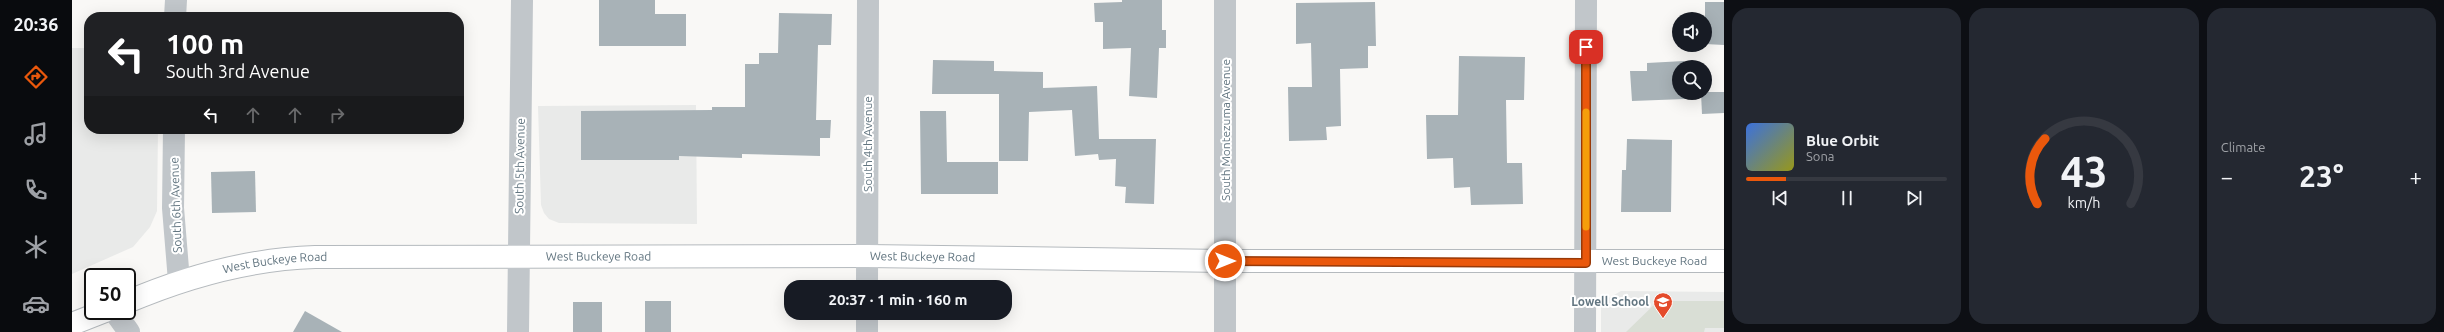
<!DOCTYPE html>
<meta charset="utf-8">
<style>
body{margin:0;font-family:Ubuntu,sans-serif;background:#242831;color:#f1f3f6;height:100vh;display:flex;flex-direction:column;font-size:15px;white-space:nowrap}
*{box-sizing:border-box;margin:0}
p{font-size:13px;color:#9ea1a6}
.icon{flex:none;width:22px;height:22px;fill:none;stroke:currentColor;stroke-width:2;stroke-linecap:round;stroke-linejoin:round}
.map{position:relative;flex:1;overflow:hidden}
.drawer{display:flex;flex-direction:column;gap:8px;padding:8px;background:#0d0f14;width:720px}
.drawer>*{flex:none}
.banner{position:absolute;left:12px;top:12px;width:380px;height:122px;border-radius:16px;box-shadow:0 4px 16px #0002;background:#202124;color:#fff;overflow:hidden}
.fabs{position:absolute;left:1600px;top:12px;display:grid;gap:8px}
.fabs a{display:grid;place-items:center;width:40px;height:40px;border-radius:50%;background:#171b24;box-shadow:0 4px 16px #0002;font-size:20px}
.speed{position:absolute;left:12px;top:268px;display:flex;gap:8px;font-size:20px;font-weight:700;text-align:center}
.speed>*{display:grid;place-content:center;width:52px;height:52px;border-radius:50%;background:#171b24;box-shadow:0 4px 16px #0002;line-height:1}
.speed .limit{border:2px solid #111;border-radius:6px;background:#fff;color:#111}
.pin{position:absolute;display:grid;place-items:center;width:34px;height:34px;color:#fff;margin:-17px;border-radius:8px;box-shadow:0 2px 6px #0006}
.me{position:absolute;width:44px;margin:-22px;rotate:90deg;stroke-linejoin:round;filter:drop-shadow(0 0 3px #0008)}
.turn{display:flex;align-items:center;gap:14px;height:84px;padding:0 16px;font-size:18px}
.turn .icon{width:52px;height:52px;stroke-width:2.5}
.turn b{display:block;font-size:28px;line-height:34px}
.lanes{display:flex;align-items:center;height:38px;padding:0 16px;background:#0003;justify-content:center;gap:20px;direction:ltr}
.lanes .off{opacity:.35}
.big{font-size:30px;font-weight:700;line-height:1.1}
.drawer .widget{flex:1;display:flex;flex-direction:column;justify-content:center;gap:6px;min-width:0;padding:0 14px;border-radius:16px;background:#242831}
.drawer .dial{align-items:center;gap:0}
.dial svg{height:104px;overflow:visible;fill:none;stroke:#363941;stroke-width:7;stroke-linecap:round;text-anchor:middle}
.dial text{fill:#f1f3f6;stroke:none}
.song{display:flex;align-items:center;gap:12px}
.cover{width:48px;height:48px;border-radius:6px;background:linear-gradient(135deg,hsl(220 70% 55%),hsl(60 70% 35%))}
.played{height:4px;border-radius:2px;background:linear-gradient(90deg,#ea580c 20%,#363941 20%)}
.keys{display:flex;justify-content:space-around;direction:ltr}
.heat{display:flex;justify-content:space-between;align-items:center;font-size:22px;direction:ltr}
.drawer .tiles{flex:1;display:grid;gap:8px;grid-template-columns:repeat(3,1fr)}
.trip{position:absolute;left:712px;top:280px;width:228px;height:40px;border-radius:16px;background:#171b24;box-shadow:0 4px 16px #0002;font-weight:700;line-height:40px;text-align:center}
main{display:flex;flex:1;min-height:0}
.tab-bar{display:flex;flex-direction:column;width:72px;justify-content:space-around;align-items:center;background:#090b0e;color:#9ea1a6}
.tab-bar .icon{width:28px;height:28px}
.tab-bar .current{color:#ea580c}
.tab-bar b{font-size:18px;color:#f1f3f6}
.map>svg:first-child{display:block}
.built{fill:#e9eae9}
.green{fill:#d9ded5}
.building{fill:#a8b2b7}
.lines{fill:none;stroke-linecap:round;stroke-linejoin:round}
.major-casing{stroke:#b5babe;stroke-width:24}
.minor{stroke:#c1c6ca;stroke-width:22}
.major{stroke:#fff;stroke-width:22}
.route-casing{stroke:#983908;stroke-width:10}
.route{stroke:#ea580c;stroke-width:7}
.slow{stroke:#f59e0b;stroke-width:7}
.labels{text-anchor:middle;stroke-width:4;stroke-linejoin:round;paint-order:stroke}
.street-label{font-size:12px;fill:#637681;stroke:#fff}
.poi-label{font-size:12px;font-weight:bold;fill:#637681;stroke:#fff;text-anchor:end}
</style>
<main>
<nav class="tab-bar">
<b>20:36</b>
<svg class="icon current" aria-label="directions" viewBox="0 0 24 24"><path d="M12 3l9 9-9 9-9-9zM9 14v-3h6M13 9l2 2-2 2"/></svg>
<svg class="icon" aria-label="music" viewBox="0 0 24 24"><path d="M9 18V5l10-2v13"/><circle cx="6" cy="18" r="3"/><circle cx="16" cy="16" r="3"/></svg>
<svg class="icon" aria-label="phone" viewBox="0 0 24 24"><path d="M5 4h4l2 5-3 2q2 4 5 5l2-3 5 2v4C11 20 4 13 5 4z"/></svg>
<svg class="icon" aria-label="climate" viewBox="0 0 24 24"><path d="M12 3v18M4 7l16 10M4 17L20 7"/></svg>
<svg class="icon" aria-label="car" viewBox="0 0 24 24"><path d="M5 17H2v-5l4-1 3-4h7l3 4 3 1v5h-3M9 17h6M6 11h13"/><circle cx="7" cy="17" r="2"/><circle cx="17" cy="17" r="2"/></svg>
</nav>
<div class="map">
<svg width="1652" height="332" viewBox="0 0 1652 332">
<rect width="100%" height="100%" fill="#f9f8f6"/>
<!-- built -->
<g class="built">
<path d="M 0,48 L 17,48 L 17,129 L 86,129 L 85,211 L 78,227 L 61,247 L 0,274 Z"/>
<path d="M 624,105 L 625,224 L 487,223 L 477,219 L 472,213 L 469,205 L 466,106 Z"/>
<path d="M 1549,291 L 1652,292 L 1652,332 L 1529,332 L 1529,307 L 1535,299 Z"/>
</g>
<!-- green -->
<path class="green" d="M 1586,301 L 1652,301 L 1652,328 L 1633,328 L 1632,332 L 1554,332 Z"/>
<!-- building -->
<g class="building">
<path d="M 527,0 L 583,0 L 583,14 L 614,14 L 614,46 L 527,46 Z"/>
<path d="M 1050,0 L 1090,0 L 1090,30 L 1094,30 L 1094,48 L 1087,48 L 1085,98 L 1057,96 L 1059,48 L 1031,49 L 1031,22 L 1023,22 L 1022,3 L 1050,2 Z"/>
<path d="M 1303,2 L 1304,46 L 1296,46 L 1296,68 L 1268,69 L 1269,126 L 1254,127 L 1255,140 L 1217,141 L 1216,87 L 1240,87 L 1239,43 L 1224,44 L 1224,3 Z"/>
<path d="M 1633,2 L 1652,2 L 1652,45 L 1633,44 Z"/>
<path d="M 707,13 L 760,14 L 759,45 L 746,45 L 744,120 L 759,120 L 758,138 L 748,138 L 748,156 L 670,154 L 670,158 L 607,156 L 607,160 L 509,160 L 509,111 L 640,110 L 640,107 L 673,107 L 673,64 L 687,64 L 687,53 L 706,53 Z"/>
<path d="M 1387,56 L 1453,57 L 1452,100 L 1434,100 L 1435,163 L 1450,163 L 1451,204 L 1399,205 L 1398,187 L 1382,188 L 1381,158 L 1355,159 L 1354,115 L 1386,115 Z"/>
<path d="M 861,60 L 922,61 L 922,71 L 971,72 L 971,88 L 1025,86 L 1027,139 L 1084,139 L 1082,204 L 1053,203 L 1054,187 L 1043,186 L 1044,159 L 1027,160 L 1026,154 L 1003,156 L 1000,110 L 957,112 L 956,161 L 927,161 L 927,94 L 860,94 Z"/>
<path d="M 1612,61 L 1612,67 L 1607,67 L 1607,93 L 1613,93 L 1613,99 L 1560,101 L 1558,71 L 1575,71 L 1575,63 Z"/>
<path d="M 1633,92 L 1652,92 L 1652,113 L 1630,114 L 1629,93 Z"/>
<path d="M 848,111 L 874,111 L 875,162 L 926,162 L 926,194 L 849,194 Z"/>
<path d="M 1555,139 L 1600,140 L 1599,212 L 1549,212 L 1550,170 L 1554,170 Z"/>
<path d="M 183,171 L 184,212 L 140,213 L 139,172 Z"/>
<rect x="573" y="301" width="26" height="31"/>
<rect x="501" y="302" width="29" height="30"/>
<path d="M 233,311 L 270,332 L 221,332 Z"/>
</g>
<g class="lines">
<!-- major casing -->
<g class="major-casing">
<g id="major">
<path id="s1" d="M 55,302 C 116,276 177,259 243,257 L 795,256 L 1153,261 L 1652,261"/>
<path d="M 0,324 L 33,311"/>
</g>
</g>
<!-- minor -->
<g class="minor">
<path d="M 1153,0 L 1153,332"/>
<path d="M 103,17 L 104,0"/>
<path d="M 102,129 L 101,208 L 107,281"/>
<path d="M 795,287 L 796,0"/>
<path d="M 42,311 L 57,332"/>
<path d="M 795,313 L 795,332"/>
<path d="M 446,332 L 450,0"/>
<path d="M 1513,332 L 1514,0"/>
</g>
<!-- major -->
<use href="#major" class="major"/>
</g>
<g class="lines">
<!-- route casing -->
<g class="route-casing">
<path id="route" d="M 1153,261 L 1514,263 L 1514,47"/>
</g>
<!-- route -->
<use href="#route" class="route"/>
<!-- slow -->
<path class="slow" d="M 1514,227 L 1514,112"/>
</g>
<!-- icons -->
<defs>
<g id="school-pin" transform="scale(1)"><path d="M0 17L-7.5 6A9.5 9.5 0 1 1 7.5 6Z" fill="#e44b2b" stroke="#fff"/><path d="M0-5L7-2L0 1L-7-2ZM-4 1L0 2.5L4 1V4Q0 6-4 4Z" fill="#fff"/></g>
</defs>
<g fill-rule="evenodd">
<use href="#school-pin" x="1591" y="302"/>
</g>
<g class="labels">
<!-- street labels -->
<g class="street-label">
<text transform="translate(1154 130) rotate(-90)" y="4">South Montezuma Avenue</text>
<text transform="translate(796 144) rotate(-90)" y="4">South 4th Avenue</text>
<text transform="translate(448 166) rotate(-89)" y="4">South 5th Avenue</text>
<text transform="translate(104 205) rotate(-92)" y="4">South 6th Avenue</text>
<text dy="4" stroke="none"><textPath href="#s1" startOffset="478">West Buckeye Road</textPath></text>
<text dy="4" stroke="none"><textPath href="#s1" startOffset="802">West Buckeye Road</textPath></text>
<text dy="4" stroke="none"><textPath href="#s1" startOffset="1534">West Buckeye Road</textPath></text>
<text dy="4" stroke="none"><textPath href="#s1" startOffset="154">West Buckeye Road</textPath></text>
</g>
<!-- poi labels -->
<g class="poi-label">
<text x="1577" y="306">Lowell School</text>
</g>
</g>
</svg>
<div class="fabs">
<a><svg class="icon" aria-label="sound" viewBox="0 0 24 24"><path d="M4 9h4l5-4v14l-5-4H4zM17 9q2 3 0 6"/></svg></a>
<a><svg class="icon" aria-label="search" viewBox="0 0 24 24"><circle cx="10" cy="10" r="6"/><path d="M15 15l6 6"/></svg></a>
</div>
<div class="speed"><div class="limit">50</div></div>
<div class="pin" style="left:1514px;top:47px;background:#d93025"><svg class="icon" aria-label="arrive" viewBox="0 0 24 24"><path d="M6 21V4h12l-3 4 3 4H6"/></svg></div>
<svg class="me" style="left:1153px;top:261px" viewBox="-20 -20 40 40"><circle r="17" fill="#ea580c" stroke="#fff" stroke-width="3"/><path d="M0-11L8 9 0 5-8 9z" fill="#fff"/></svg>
<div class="trip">20:37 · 1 min · 160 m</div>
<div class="banner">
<div class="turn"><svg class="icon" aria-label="left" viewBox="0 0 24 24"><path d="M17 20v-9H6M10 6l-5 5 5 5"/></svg><div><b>100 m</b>South 3rd Avenue</div></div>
<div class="lanes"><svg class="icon" aria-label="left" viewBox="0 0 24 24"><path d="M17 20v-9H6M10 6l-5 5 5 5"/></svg><svg class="icon off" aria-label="ahead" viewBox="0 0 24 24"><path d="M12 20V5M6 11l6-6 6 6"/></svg><svg class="icon off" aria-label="ahead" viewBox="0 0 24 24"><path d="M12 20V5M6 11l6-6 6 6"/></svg><svg class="icon off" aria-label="right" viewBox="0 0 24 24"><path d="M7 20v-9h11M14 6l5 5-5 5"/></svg></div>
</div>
</div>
<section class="drawer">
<div class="tiles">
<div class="widget">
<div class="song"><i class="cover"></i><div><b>Blue Orbit</b><p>Sona</p></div></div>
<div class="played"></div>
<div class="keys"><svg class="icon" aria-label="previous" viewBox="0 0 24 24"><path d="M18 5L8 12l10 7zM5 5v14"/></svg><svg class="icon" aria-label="pause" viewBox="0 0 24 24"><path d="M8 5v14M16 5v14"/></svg><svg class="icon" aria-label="next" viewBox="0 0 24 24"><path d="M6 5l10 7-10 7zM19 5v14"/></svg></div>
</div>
<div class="widget dial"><svg viewBox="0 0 100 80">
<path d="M14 69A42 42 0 1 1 86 69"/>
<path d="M14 69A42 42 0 0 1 20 19" stroke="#ea580c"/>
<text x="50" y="56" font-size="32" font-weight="700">43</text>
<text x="50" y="72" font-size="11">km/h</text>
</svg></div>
<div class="widget"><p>Climate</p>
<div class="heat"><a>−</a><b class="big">23°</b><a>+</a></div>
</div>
</div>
</section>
</main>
